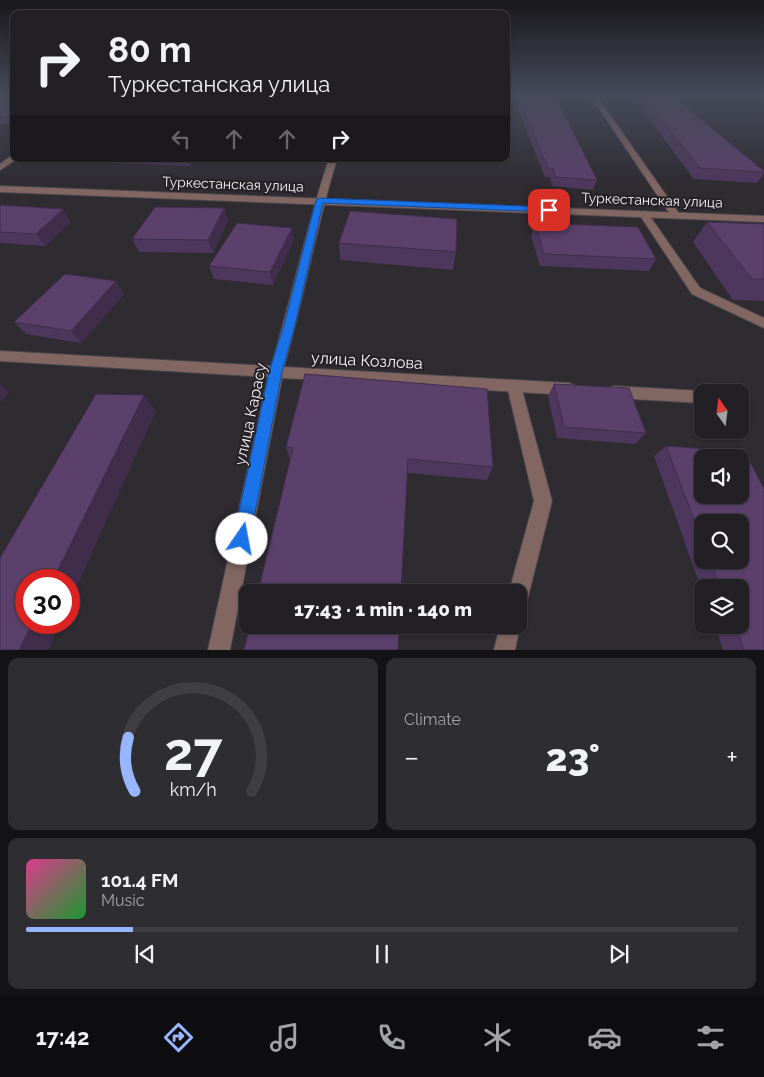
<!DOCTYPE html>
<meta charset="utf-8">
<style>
body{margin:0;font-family:Raleway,sans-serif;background:#2e2d32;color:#f1f3f6;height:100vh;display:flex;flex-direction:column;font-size:19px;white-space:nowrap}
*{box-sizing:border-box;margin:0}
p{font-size:16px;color:#a2a3a7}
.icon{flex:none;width:28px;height:28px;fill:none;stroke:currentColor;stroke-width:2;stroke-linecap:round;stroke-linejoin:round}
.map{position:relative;height:650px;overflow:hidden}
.sheet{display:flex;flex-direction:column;gap:8px;padding:8px;background:#131214;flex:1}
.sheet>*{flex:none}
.top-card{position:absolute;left:10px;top:10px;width:500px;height:152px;border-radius:10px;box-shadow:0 1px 4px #0004,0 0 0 1px #3f3e42;background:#222025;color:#f1f3f6;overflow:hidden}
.needle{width:32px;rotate:346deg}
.fabs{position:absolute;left:694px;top:384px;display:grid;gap:10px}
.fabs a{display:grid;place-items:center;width:55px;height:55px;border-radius:10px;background:#222025;box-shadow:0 1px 4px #0004,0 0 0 1px #3f3e42;font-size:25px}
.speed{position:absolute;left:15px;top:569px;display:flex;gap:10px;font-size:25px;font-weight:700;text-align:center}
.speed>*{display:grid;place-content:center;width:65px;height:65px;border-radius:50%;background:#222025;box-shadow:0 1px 4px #0004,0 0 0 1px #3f3e42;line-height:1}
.speed .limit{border:8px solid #d22;background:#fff;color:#111}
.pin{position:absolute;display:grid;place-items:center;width:42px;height:42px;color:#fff;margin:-21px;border-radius:10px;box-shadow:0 2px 8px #0006}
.me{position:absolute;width:55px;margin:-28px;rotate:12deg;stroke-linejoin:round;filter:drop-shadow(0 0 4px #0008)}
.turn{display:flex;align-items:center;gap:18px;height:105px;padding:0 15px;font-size:22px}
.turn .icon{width:65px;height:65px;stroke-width:2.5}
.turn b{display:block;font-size:35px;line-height:42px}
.lanes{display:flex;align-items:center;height:48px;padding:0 15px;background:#0003;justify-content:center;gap:25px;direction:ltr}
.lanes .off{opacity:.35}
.big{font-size:38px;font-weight:800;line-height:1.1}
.sheet .widget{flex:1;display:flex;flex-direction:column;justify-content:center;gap:8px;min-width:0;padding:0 18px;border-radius:10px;background:#2e2d32}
.sheet .dial{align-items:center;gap:0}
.dial svg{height:130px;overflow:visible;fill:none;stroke:#3f3e42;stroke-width:7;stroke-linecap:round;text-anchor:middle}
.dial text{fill:#f1f3f6;stroke:none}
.song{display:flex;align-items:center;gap:15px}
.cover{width:60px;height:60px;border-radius:8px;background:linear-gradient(135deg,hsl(330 70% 55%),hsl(130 70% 35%))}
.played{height:5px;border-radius:2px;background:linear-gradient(90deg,#97b6fd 15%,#3f3e42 15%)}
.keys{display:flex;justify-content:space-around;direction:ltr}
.heat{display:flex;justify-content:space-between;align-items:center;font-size:28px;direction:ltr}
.sheet .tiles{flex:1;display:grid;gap:8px;grid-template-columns:1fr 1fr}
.widget:last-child{grid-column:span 2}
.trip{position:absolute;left:239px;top:584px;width:288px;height:50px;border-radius:10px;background:#222025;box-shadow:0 1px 4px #0004,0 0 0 1px #3f3e42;font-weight:800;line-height:50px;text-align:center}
.dock{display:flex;height:80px;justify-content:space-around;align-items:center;background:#0e0d0f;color:#a2a3a7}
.dock .icon{width:35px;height:35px}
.dock .selected{color:#97b6fd}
.dock b{font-size:22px;color:#f1f3f6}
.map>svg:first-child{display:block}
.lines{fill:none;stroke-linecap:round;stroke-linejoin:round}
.service-casing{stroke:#4a474d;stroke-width:2}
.minor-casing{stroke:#4a474d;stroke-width:2}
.tertiary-casing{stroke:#4a474d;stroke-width:2}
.service{fill:#816662;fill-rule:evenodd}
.minor{fill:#816662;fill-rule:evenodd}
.tertiary{fill:#816662;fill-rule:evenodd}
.wall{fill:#4e375d;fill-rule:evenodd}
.shaded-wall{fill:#402d4c}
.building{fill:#5b406c;stroke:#402d4c;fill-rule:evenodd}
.route{fill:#1a73e8;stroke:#114b97}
.labels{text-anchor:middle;stroke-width:4;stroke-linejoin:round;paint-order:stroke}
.far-street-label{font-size:14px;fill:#f6f4f7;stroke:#252127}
.street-label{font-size:16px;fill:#f6f4f7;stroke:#252127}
</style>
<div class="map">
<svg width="764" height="650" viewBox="0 0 764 650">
<rect width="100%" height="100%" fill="#2e2b31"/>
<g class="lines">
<!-- service casing -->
<g class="service-casing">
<g id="service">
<path d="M 644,211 L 647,212 L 700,288 L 764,318 L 764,328 L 692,294 L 639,214 Z"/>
<path d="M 514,380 L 519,382 L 521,386 L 552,501 L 528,597 L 525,604 L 518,607 L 518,592 L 509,592 L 534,501 L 507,386 L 509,382 Z"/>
<path d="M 518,618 L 520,625 L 515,650 L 494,650 L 500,625 L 518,625 Z"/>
</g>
</g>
<!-- minor casing -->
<g class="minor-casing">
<g id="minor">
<path d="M 590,95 L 596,95 L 680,215 L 678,217 L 672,217 Z"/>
<path d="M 11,156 L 17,159 L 0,170 L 0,164 Z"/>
<path d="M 329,159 L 337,159 C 316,227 304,298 284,367 L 569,383 L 574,385 L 576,389 L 574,393 L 569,395 L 282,378 L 230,650 L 208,650 L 268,377 L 0,361 L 0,351 L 271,366 C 292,298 306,227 329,159 Z"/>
<path d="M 614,386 L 702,391 L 707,392 L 702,392 L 702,403 L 614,398 L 609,396 L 607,392 L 609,388 Z"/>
</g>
</g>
<!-- tertiary casing -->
<g class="tertiary-casing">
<path id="tertiary" d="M 0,186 L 764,216 L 764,222 L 0,192 Z"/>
</g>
<!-- service -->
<use href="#service" class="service"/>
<!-- minor -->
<use href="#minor" class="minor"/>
<!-- tertiary -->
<use href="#tertiary" class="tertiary"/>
</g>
<!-- wall -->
<g class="wall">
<path d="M 0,95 L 14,95 L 14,125 L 0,124 L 0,108 L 1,107 L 0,107 Z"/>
<path d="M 515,95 L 555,95 L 597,180 L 593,190 L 552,186 L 550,177 L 545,177 L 517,107 L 518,103 Z"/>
<path d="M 631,95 L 671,95 L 764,171 L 764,173 L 757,183 L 694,179 Z"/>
<path d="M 65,159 L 196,159 L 190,166 L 66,161 Z"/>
<path d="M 0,205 L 71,222 L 45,246 L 0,243 Z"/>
<path d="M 224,208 L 228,220 L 213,253 L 139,252 L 132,239 Z"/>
<path d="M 707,222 L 764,224 L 764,301 L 733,300 L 693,242 Z"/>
<path d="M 535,223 L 656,259 L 649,271 L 540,266 L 531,236 Z"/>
<path d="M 292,228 L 294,240 L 273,285 L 214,279 L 209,266 Z"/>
<path d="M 339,243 L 456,252 L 453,270 L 340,260 Z"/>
<path d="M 124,294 L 81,343 L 26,334 L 14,322 Z"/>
<path d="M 554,384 L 646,433 L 635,444 L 557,438 L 548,396 Z"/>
<path d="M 666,446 L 745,452 L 764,489 L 764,650 L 723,650 L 715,625 L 740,625 L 740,588 L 702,588 L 702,591 L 654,456 ZM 702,458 L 740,458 L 740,495 L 702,495 ZM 702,522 L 740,522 L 740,560 L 702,560 Z"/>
<path d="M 286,447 L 493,467 L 487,480 L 407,473 L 290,460 Z"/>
</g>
<!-- shaded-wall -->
<g class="shaded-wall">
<path d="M 187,159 L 196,159 L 190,166 Z"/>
<path d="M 224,208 L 228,220 L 213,253 L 208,240 Z"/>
<path d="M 63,209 L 71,222 L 45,246 L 36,234 Z"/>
<path d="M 292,228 L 294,240 L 273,285 L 270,272 Z"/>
<path d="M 116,281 L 124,294 L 81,343 L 71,331 Z"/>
<path d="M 0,384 L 10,392 L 0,403 Z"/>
<path d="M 144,395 L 156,411 L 69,604 L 69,580 L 53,580 Z"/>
<path d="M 33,622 L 60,622 L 48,650 L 19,650 Z"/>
</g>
<!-- building -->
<g class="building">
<rect x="0" y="95" width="14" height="5"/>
<path d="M 520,95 L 555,95 L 597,180 L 555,177 L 553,168 L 548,168 L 519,99 L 521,99 Z"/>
<path d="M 642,95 L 671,95 L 764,171 L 764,172 L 700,168 Z"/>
<path d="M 14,100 L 14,117 L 0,117 L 0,108 Z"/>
<path d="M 0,205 L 63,209 L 36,234 L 0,232 Z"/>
<path d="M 155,207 L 224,208 L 208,240 L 132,239 Z"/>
<path d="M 350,211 L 457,219 L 456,252 L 339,243 Z"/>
<path d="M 707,222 L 764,224 L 764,279 L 752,279 Z"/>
<path d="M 237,223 L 292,228 L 270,272 L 209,266 Z"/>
<path d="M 535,223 L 638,227 L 656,259 L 544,254 Z"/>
<path d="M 65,274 L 116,281 L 71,331 L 14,322 Z"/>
<path d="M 305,374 L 487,389 L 493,467 L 408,459 L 401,592 L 258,592 L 293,448 L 286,447 Z"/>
<path d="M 554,384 L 629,388 L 646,433 L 564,427 Z"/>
<path d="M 96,394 L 144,395 L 53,580 L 26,580 L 26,622 L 33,622 L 19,650 L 0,650 L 0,558 Z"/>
<path d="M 666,446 L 745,452 L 764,489 L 764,650 L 744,650 L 735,625 L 740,625 L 740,588 L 720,588 L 710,560 L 740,560 L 740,522 L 702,522 L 702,541 ZM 702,458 L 740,458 L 740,495 L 702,495 Z"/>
<path d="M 250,625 L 399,625 L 398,650 L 244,650 Z"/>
</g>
<!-- sky -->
<linearGradient id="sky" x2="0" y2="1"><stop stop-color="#19181b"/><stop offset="0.51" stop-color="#464a5a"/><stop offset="1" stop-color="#464a5a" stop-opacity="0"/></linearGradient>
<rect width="764" height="186" fill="url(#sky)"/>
<!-- route -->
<path class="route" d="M 320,198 L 549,207 L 553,210 L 549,212 L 323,203 L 295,325 L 282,372 L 250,539 L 247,544 L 242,547 L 236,544 L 233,539 L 269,372 L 284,325 L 316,200 Z"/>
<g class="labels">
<!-- far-street labels -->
<g class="far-street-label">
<text transform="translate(233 184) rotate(2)" y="5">Туркестанская улица</text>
<text transform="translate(652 200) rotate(2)" y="5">Туркестанская улица</text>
</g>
<!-- street labels -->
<g class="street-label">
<text transform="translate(367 360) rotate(3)" y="6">улица Козлова</text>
<text transform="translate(250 414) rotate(-78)" y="6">улица Карасу</text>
</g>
</g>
</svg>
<div class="fabs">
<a><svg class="needle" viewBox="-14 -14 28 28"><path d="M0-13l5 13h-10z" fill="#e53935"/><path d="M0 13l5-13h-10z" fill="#a2a3a7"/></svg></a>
<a><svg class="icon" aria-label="sound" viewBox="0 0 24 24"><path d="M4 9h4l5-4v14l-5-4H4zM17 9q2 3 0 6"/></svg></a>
<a><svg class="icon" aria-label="search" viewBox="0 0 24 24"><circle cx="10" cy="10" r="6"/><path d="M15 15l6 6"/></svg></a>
<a><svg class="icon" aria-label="layers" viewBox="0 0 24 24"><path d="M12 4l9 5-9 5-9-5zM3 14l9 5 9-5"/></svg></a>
</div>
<div class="speed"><div class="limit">30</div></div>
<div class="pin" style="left:549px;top:210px;background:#d93025"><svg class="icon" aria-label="arrive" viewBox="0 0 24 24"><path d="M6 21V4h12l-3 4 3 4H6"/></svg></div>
<svg class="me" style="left:242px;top:539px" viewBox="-20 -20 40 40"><circle r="19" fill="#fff"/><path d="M0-13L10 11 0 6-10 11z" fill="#1a73e8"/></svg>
<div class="trip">17:43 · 1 min · 140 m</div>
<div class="top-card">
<div class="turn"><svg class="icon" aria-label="right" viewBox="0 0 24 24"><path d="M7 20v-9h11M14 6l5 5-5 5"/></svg><div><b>80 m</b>Туркестанская улица</div></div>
<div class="lanes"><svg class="icon off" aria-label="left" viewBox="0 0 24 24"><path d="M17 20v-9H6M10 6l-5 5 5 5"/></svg><svg class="icon off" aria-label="ahead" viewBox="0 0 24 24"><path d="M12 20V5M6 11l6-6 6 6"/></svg><svg class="icon off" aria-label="ahead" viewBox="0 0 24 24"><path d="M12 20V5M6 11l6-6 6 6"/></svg><svg class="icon" aria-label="right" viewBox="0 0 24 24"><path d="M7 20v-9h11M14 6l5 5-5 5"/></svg></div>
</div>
</div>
<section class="sheet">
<div class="tiles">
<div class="widget dial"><svg viewBox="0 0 100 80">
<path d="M14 69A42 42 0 1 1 86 69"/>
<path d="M14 69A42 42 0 0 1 10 36" stroke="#97b6fd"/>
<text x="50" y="56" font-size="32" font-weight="700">27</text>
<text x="50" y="72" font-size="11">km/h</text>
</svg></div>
<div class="widget"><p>Climate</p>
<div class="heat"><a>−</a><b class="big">23°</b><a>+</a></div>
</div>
<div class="widget">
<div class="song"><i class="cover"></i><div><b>101.4 FM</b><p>Music</p></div></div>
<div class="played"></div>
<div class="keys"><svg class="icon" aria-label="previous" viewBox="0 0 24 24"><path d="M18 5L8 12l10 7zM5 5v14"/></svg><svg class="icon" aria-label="pause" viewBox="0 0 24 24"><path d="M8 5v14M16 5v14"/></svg><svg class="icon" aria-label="next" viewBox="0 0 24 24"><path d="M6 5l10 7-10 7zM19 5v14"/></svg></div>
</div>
</div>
</section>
<nav class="dock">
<b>17:42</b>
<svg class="icon selected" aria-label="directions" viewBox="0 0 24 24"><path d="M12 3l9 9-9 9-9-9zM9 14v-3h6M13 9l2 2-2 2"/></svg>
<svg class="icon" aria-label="music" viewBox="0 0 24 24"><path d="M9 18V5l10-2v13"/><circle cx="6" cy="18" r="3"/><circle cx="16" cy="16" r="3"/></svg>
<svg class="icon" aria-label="phone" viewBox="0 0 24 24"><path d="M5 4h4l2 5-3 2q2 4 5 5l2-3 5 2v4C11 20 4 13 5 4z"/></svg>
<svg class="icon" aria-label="climate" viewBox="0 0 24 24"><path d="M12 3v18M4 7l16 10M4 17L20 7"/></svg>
<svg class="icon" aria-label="car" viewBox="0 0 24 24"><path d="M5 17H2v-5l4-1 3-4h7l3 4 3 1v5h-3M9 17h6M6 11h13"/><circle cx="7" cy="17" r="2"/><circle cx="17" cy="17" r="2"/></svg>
<svg class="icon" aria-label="filters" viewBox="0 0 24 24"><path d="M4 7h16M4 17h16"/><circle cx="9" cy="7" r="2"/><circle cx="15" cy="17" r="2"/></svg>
</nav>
